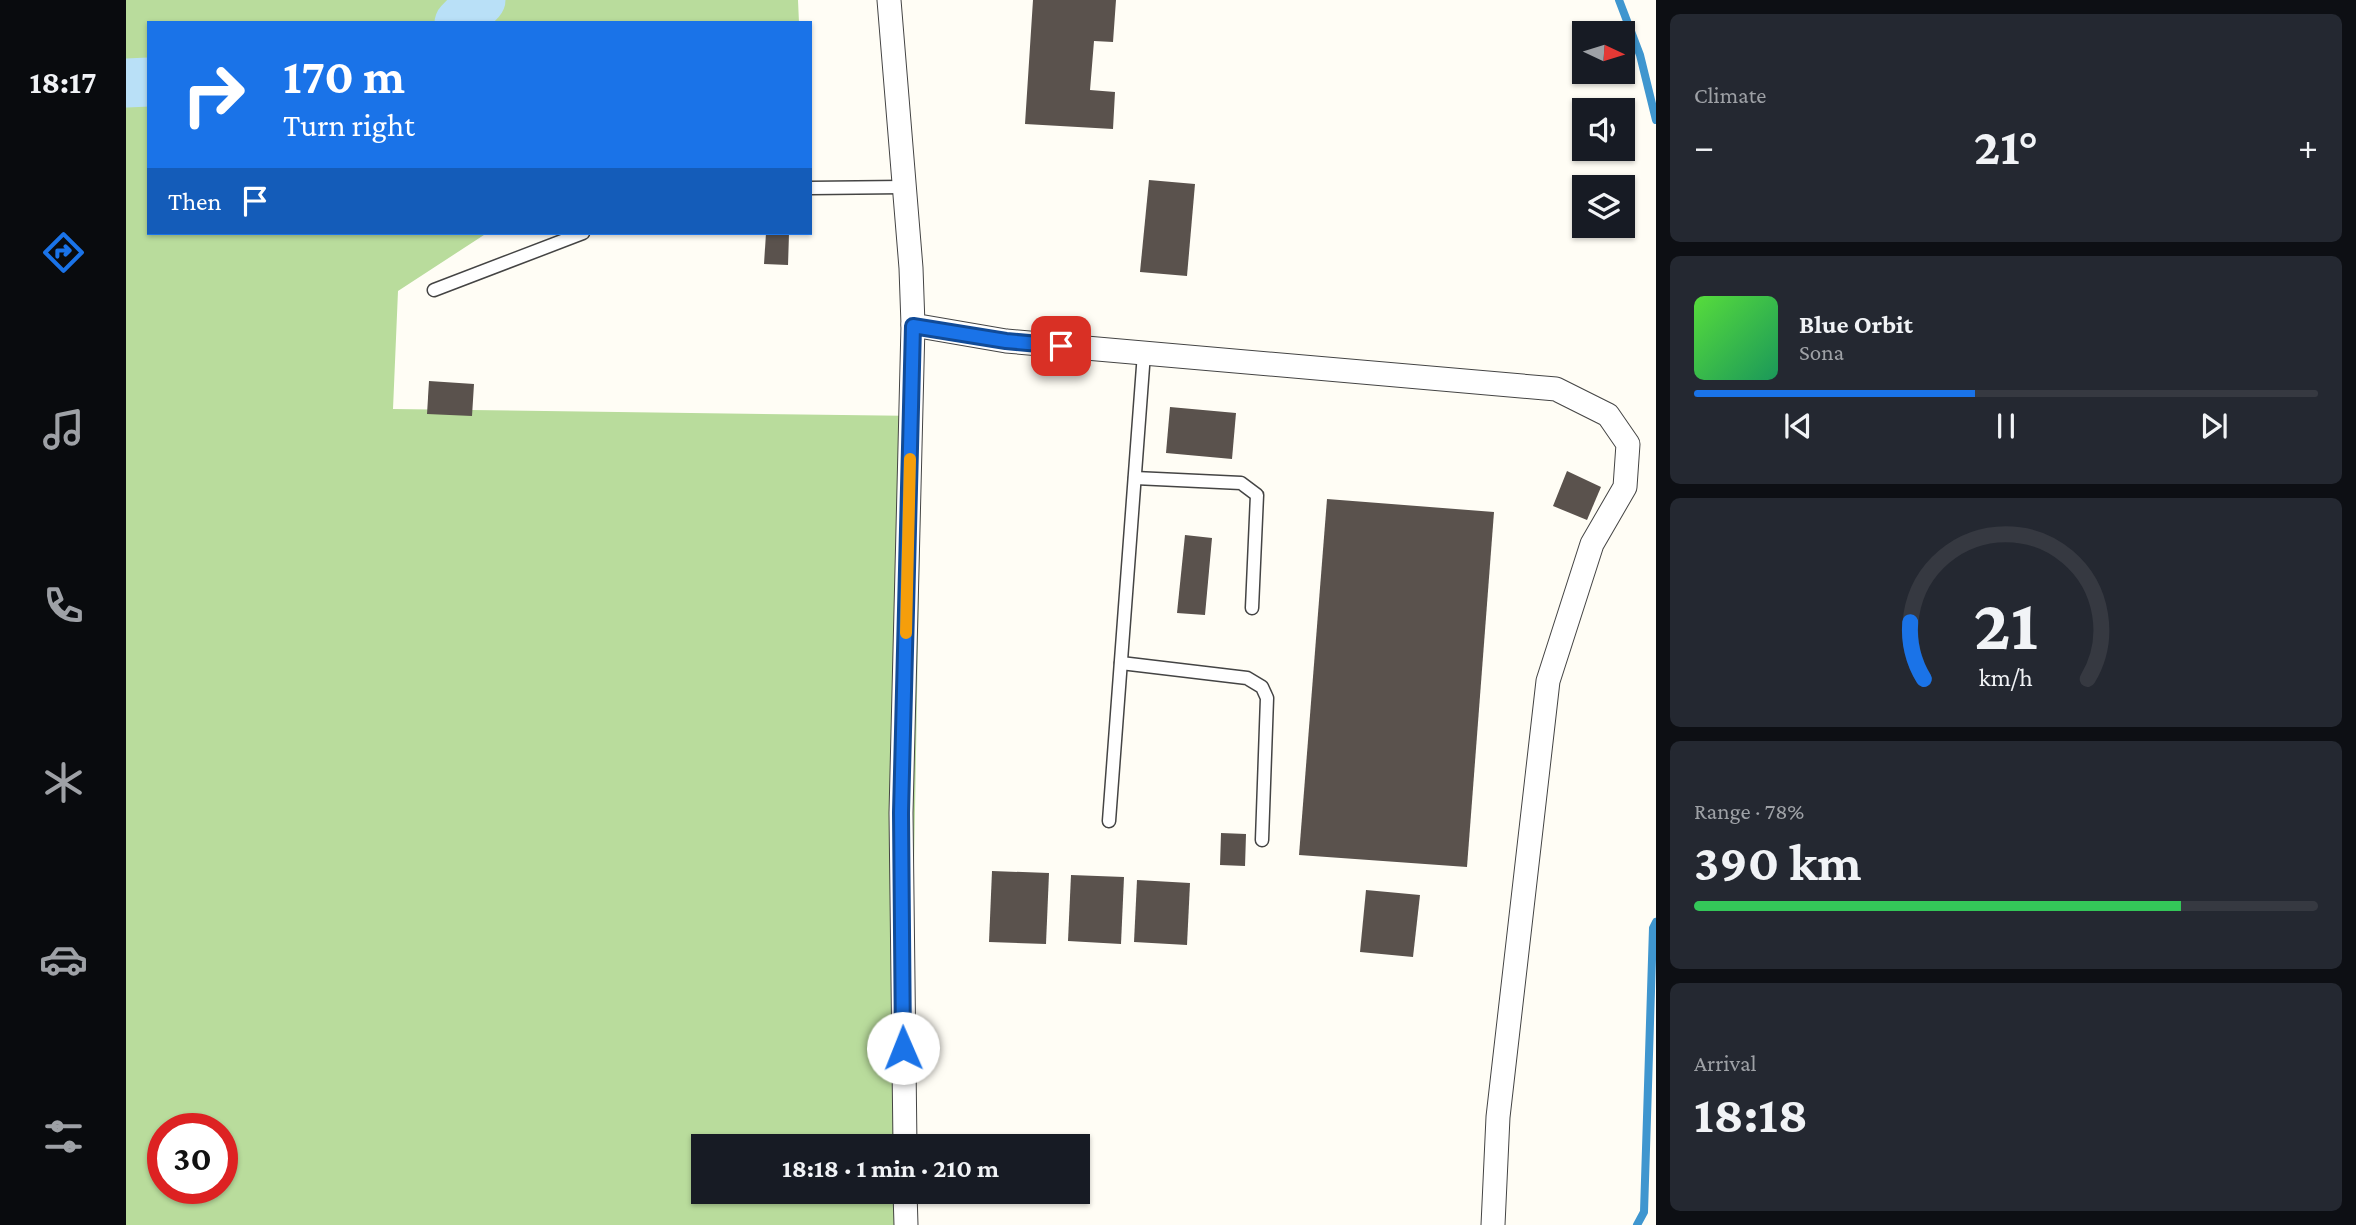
<!DOCTYPE html>
<meta charset="utf-8">
<style>
body{margin:0;font-family:"Crimson Pro",serif;background:#242831;color:#f1f3f6;height:100vh;display:flex;flex-direction:column;font-size:26px;white-space:nowrap}
*{box-sizing:border-box;margin:0}
p{font-size:23px;color:#9ea1a6}
.icon{flex:none;width:38px;height:38px;fill:none;stroke:currentColor;stroke-width:2;stroke-linecap:round;stroke-linejoin:round}
.map{position:relative;flex:1;overflow:hidden}
.drawer{display:flex;flex-direction:column;gap:14px;padding:14px;background:#0d0f14;width:700px}
.drawer>*{flex:none}
.banner{position:absolute;left:21px;top:21px;width:665px;height:214px;border-radius:0px;box-shadow:0 2px 5px #0004;background:#1a73e8;color:#fff;overflow:hidden}
.needle{width:46px;rotate:94deg}
.tools{position:absolute;left:1446px;top:21px;display:grid;gap:14px}
.tools a{display:grid;place-items:center;width:63px;height:63px;border-radius:0px;background:#171b24;box-shadow:0 2px 5px #0004;font-size:35px}
.speed{position:absolute;left:21px;top:1113px;display:flex;gap:14px;font-size:35px;font-weight:700;text-align:center}
.speed>*{display:grid;place-content:center;width:91px;height:91px;border-radius:50%;background:#171b24;box-shadow:0 2px 5px #0004;line-height:1}
.speed .limit{border:10px solid #d22;background:#fff;color:#111}
.pin{position:absolute;display:grid;place-items:center;width:60px;height:60px;color:#fff;margin:-30px;border-radius:14px;box-shadow:0 4px 10px #0006}
.me{position:absolute;width:77px;margin:-38px;rotate:359deg;stroke-linejoin:round;filter:drop-shadow(0 0 5px #0008)}
.turn{display:flex;align-items:center;gap:24px;height:147px;padding:0 21px;font-size:32px}
.turn .icon{width:91px;height:91px;stroke-width:2.5}
.turn b{display:block;font-size:49px;line-height:60px}
.then{display:flex;align-items:center;height:66px;padding:0 21px;background:#0003;gap:14px;font-size:26px}
.big{font-size:52px;font-weight:700;line-height:1.1}
.drawer .tile{flex:1;display:flex;flex-direction:column;justify-content:center;gap:10px;min-width:0;padding:0 24px;border-radius:10px;background:#242831}
.drawer .dial{align-items:center;gap:0}
.dial svg{height:182px;overflow:visible;fill:none;stroke:#363941;stroke-width:7;stroke-linecap:round;text-anchor:middle}
.dial text{fill:#f1f3f6;stroke:none}
.song{display:flex;align-items:center;gap:21px}
.cover{width:84px;height:84px;border-radius:10px;background:linear-gradient(135deg,hsl(110 70% 55%),hsl(150 70% 35%))}
.played{height:7px;border-radius:4px;background:linear-gradient(90deg,#1a73e8 45%,#363941 45%)}
.keys{display:flex;justify-content:space-around;direction:ltr}
.heat{display:flex;justify-content:space-between;align-items:center;font-size:38px;direction:ltr}
.charge{height:10px;border-radius:5px;background:linear-gradient(90deg,#34c759 78%,#363941 0)}
.trip{position:absolute;left:565px;top:1134px;width:399px;height:70px;border-radius:0px;background:#171b24;box-shadow:0 2px 5px #0004;font-weight:700;line-height:70px;text-align:center}
main{display:flex;flex:1;min-height:0}
.menu{display:flex;flex-direction:column;width:126px;justify-content:space-around;align-items:center;background:#090b0e;color:#9ea1a6}
.menu .icon{width:49px;height:49px}
.menu .on{color:#1a73e8}
.menu b{font-size:32px;color:#f1f3f6}
.map>svg:first-child{display:block}
.forest{fill:#b9dc9c;fill-rule:evenodd}
.lines{fill:none;stroke-linecap:round;stroke-linejoin:round}
.stream{stroke:#3f96cf;stroke-width:8}
.river{stroke:#b9e0f7;stroke-width:49}
.building{fill:#5a524d}
.lane-casing{stroke:#444;stroke-width:15}
.street-casing{stroke:#444;stroke-width:25}
.lane{stroke:#fff;stroke-width:12}
.street{stroke:#fff;stroke-width:23}
.route-casing{stroke:#114b97;stroke-width:18}
.route{stroke:#1a73e8;stroke-width:12}
.slow{stroke:#f59e0b;stroke-width:12}
</style>
<main>
<nav class="menu">
<b>18:17</b>
<svg class="icon on" aria-label="directions" viewBox="0 0 24 24"><path d="M12 3l9 9-9 9-9-9zM9 14v-3h6M13 9l2 2-2 2"/></svg>
<svg class="icon" aria-label="music" viewBox="0 0 24 24"><path d="M9 18V5l10-2v13"/><circle cx="6" cy="18" r="3"/><circle cx="16" cy="16" r="3"/></svg>
<svg class="icon" aria-label="phone" viewBox="0 0 24 24"><path d="M5 4h4l2 5-3 2q2 4 5 5l2-3 5 2v4C11 20 4 13 5 4z"/></svg>
<svg class="icon" aria-label="climate" viewBox="0 0 24 24"><path d="M12 3v18M4 7l16 10M4 17L20 7"/></svg>
<svg class="icon" aria-label="car" viewBox="0 0 24 24"><path d="M5 17H2v-5l4-1 3-4h7l3 4 3 1v5h-3M9 17h6M6 11h13"/><circle cx="7" cy="17" r="2"/><circle cx="17" cy="17" r="2"/></svg>
<svg class="icon" aria-label="filters" viewBox="0 0 24 24"><path d="M4 7h16M4 17h16"/><circle cx="9" cy="7" r="2"/><circle cx="15" cy="17" r="2"/></svg>
</nav>
<div class="map">
<svg width="1530" height="1225" viewBox="0 0 1530 1225">
<rect width="100%" height="100%" fill="#fffdf5"/>
<!-- forest -->
<path class="forest" d="M 0,0 L 672,0 L 673,23 L 23,23 L 23,233 L 361,233 L 272,291 L 267,409 L 796,416 L 783,1146 L 578,1146 L 578,1192 L 782,1192 L 782,1225 L 0,1225 ZM 37,1129 L 96,1129 L 96,1188 L 37,1188 Z"/>
<g class="lines">
<!-- stream -->
<g class="stream">
<path d="M 1493,0 L 1514,55 L 1530,120"/>
<path d="M 1511,1225 L 1518,1212 L 1527,928 L 1530,922"/>
</g>
<!-- river -->
<g class="river">
<path d="M 333,23 L 355,0"/>
<path d="M 0,83 L 23,82"/>
</g>
</g>
<!-- building -->
<g class="building">
<path d="M 907,0 L 990,0 L 987,42 L 968,41 L 964,90 L 989,92 L 987,129 L 899,124 Z"/>
<path d="M 1023,180 L 1069,184 L 1061,276 L 1014,272 Z"/>
<path d="M 640,233 L 663,233 L 662,265 L 638,264 Z"/>
<path d="M 303,381 L 348,384 L 346,416 L 301,414 Z"/>
<path d="M 1044,407 L 1110,413 L 1106,459 L 1040,453 Z"/>
<path d="M 1441,471 L 1475,487 L 1461,520 L 1427,506 Z"/>
<path d="M 1201,499 L 1368,512 L 1341,867 L 1173,855 Z"/>
<path d="M 1059,535 L 1086,538 L 1079,615 L 1051,613 Z"/>
<path d="M 1095,833 L 1120,834 L 1119,866 L 1094,865 Z"/>
<path d="M 866,871 L 923,873 L 920,944 L 863,942 Z"/>
<path d="M 945,875 L 998,877 L 995,944 L 942,941 Z"/>
<path d="M 1011,880 L 1064,883 L 1061,945 L 1008,942 Z"/>
<path d="M 1240,890 L 1294,895 L 1287,957 L 1234,952 Z"/>
</g>
<g class="lines">
<!-- lane casing -->
<g class="lane-casing">
<g id="lane">
<path d="M 684,188 L 778,187"/>
<path d="M 308,290 L 457,233"/>
<path d="M 1009,478 L 1115,483 L 1131,495 L 1126,608"/>
<path d="M 995,663 L 1121,678 L 1136,687 L 1141,698 L 1136,840"/>
<path d="M 983,821 L 1018,353"/>
</g>
</g>
<!-- street casing -->
<g class="street-casing">
<g id="street">
<path d="M 763,0 L 785,268 L 787,325 L 880,341 L 1430,389 L 1482,415 L 1502,444 L 1499,487 L 1466,544 L 1422,681 L 1372,1117 L 1367,1225"/>
<path d="M 779,1146 L 775,813 L 787,325"/>
<path d="M 779,1192 L 780,1225"/>
</g>
</g>
<!-- lane -->
<use href="#lane" class="lane"/>
<!-- street -->
<use href="#street" class="street"/>
</g>
<g class="lines">
<!-- route casing -->
<g class="route-casing">
<path id="route" d="M 777,1048 L 775,813 L 787,326 L 880,341 L 935,346"/>
</g>
<!-- route -->
<use href="#route" class="route"/>
<!-- slow -->
<path class="slow" d="M 780,633 L 784,459"/>
</g>
</svg>
<div class="tools">
<a><svg class="needle" viewBox="-14 -14 28 28"><path d="M0-13l5 13h-10z" fill="#e53935"/><path d="M0 13l5-13h-10z" fill="#9ea1a6"/></svg></a>
<a><svg class="icon" aria-label="sound" viewBox="0 0 24 24"><path d="M4 9h4l5-4v14l-5-4H4zM17 9q2 3 0 6"/></svg></a>
<a><svg class="icon" aria-label="layers" viewBox="0 0 24 24"><path d="M12 4l9 5-9 5-9-5zM3 14l9 5 9-5"/></svg></a>
</div>
<div class="speed"><div class="limit">30</div></div>
<div class="pin" style="left:935px;top:346px;background:#d93025"><svg class="icon" aria-label="arrive" viewBox="0 0 24 24"><path d="M6 21V4h12l-3 4 3 4H6"/></svg></div>
<svg class="me" style="left:777px;top:1048px" viewBox="-20 -20 40 40"><circle r="19" fill="#fff"/><path d="M0-13L10 11 0 6-10 11z" fill="#1a73e8"/></svg>
<div class="trip">18:18 · 1 min · 210 m</div>
<div class="banner">
<div class="turn"><svg class="icon" aria-label="right" viewBox="0 0 24 24"><path d="M7 20v-9h11M14 6l5 5-5 5"/></svg><div><b>170 m</b>Turn right</div></div>
<div class="then">Then<svg class="icon" aria-label="arrive" viewBox="0 0 24 24"><path d="M6 21V4h12l-3 4 3 4H6"/></svg></div>
</div>
</div>
<section class="drawer">
<div class="tile"><p>Climate</p>
<div class="heat"><a>−</a><b class="big">21°</b><a>+</a></div>
</div>
<div class="tile">
<div class="song"><i class="cover"></i><div><b>Blue Orbit</b><p>Sona</p></div></div>
<div class="played"></div>
<div class="keys"><svg class="icon" aria-label="previous" viewBox="0 0 24 24"><path d="M18 5L8 12l10 7zM5 5v14"/></svg><svg class="icon" aria-label="pause" viewBox="0 0 24 24"><path d="M8 5v14M16 5v14"/></svg><svg class="icon" aria-label="next" viewBox="0 0 24 24"><path d="M6 5l10 7-10 7zM19 5v14"/></svg></div>
</div>
<div class="tile dial"><svg viewBox="0 0 100 80">
<path d="M14 69A42 42 0 1 1 86 69"/>
<path d="M14 69A42 42 0 0 1 8 44" stroke="#1a73e8"/>
<text x="50" y="56" font-size="32" font-weight="700">21</text>
<text x="50" y="72" font-size="11">km/h</text>
</svg></div>
<div class="tile"><p>Range · 78%</p><b class="big">390 km</b><div class="charge"></div></div>
<div class="tile"><p>Arrival</p><b class="big">18:18</b></div>
</section>
</main>
